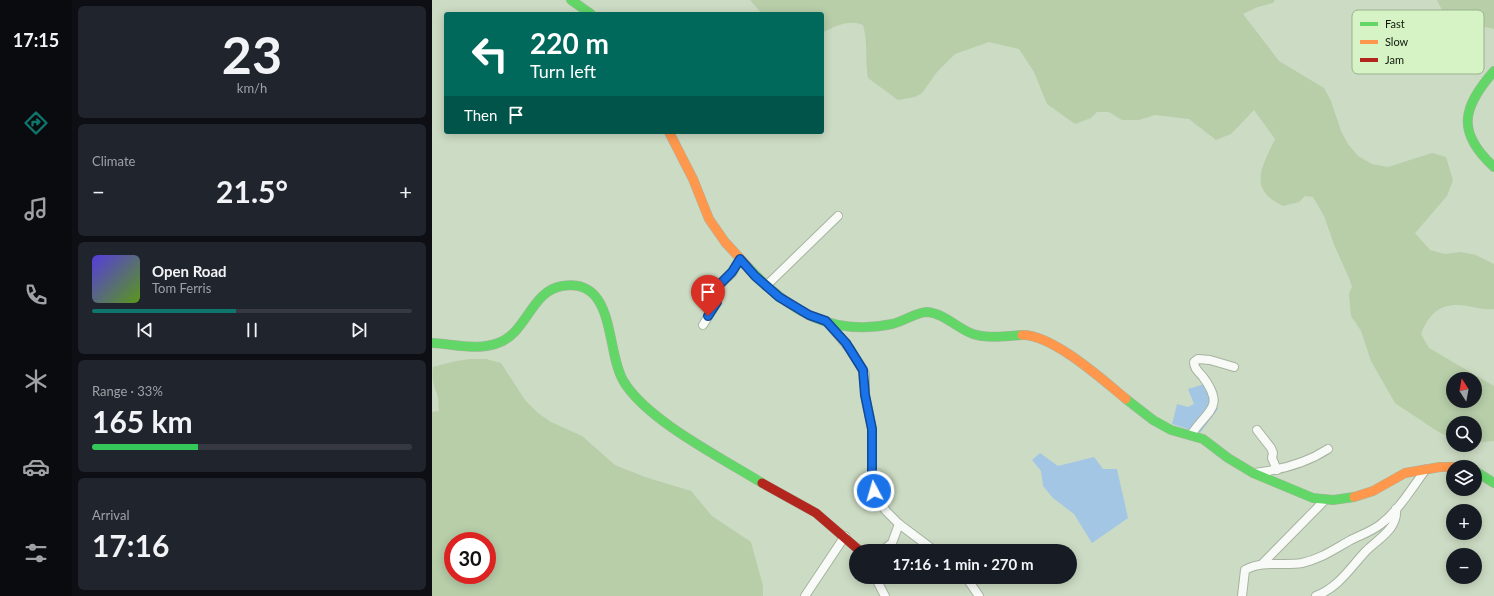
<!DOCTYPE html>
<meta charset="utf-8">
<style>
body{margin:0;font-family:Lato,sans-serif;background:#20242c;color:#f1f3f6;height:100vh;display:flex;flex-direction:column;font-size:15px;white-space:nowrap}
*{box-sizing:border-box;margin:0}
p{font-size:13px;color:#9ea1a6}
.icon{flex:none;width:22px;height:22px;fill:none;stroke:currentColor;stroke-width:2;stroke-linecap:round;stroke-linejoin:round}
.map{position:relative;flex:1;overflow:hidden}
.panel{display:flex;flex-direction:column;gap:6px;padding:6px;background:#0d0f14;width:360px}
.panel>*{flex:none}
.top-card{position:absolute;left:12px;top:12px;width:380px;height:122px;border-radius:4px;box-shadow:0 2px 10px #0003;background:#00695c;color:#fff;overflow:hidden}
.needle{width:26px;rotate:349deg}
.fabs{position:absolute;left:1014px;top:372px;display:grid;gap:8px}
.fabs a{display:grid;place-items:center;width:36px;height:36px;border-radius:50%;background:#171b24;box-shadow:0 2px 10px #0003;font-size:20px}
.speed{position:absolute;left:12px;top:532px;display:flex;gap:8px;font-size:20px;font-weight:700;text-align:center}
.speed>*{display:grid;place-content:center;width:52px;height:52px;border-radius:50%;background:#171b24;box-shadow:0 2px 10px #0003;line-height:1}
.speed .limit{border:6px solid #d22;background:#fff;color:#111}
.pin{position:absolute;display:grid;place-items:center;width:34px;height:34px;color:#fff;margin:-41px -17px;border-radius:50% 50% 50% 0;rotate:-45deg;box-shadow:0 0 4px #0007}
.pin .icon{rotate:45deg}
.me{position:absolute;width:44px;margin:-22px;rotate:354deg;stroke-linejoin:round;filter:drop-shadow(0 0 3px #0008)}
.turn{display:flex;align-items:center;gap:14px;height:84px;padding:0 20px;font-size:18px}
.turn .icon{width:52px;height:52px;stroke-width:2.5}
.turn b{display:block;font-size:28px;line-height:34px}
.then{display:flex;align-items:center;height:38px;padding:0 20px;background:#0003;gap:8px;font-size:15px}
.big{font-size:30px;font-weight:700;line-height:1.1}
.panel .tile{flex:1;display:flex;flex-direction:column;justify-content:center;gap:6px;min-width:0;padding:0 14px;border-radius:6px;background:#20242c}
.panel .dial{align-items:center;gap:0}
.dial b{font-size:52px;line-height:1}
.song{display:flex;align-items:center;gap:12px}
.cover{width:48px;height:48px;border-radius:6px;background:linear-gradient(135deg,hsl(250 70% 55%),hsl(90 70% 35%))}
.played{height:4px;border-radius:2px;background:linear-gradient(90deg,#0f766e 45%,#363941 45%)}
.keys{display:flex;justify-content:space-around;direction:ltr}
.heat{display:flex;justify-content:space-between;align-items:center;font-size:22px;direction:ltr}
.charge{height:6px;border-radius:3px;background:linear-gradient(90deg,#34c759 33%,#363941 0)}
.trip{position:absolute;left:417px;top:544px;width:228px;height:40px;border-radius:20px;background:#171b24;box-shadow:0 2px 10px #0003;font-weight:700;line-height:40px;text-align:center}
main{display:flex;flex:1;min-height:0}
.dock{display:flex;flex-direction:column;width:72px;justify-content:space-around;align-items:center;background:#090b0e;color:#9ea1a6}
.dock .icon{width:28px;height:28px}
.dock .active{color:#0f766e}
.dock b{font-size:18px;color:#f1f3f6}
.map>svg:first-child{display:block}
.green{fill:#b7cea9;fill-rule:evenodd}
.water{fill:#a3c6e5}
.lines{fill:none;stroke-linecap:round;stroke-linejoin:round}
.street-casing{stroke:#a7b3a0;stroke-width:10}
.fast-casing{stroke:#a7b3a0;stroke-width:10}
.slow-casing{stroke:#a7b3a0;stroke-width:10}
.jam-casing{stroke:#a7b3a0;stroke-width:10}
.street{stroke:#f7faf6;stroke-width:8}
.fast{stroke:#63d668;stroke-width:9}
.slow{stroke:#ff974d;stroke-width:9}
.jam{stroke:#b3261e;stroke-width:9}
.route-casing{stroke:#114b97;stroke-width:10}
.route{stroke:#1a73e8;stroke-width:7}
.key{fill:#d6f3c6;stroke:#9ab18d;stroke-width:1}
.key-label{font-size:11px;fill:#0e1708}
</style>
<main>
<nav class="dock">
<b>17:15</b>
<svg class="icon active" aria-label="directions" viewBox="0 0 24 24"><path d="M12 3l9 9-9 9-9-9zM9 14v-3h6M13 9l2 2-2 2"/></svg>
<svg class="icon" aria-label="music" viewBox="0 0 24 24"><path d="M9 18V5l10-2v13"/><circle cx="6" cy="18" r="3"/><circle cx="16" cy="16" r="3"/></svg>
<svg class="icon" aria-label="phone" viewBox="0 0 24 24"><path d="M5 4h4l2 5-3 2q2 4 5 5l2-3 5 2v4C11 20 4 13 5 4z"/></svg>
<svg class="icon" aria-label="climate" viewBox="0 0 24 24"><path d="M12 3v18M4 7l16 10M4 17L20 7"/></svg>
<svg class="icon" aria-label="car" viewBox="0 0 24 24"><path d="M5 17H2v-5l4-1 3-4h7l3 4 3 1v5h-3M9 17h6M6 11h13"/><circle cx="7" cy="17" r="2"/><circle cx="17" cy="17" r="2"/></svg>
<svg class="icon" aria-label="filters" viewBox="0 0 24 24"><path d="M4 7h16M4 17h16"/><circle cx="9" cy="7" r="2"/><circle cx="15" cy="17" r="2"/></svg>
</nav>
<section class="panel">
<div class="tile dial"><b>23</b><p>km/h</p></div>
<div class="tile"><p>Climate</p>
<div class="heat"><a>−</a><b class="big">21.5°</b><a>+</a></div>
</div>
<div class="tile">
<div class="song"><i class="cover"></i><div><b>Open Road</b><p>Tom Ferris</p></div></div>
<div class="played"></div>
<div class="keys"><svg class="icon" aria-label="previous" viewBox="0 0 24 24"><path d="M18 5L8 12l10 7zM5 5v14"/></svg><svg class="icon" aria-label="pause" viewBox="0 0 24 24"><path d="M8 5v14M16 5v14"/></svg><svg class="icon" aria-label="next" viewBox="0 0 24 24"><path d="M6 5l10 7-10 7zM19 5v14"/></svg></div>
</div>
<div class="tile"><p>Range · 33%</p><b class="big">165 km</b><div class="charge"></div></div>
<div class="tile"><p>Arrival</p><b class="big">17:16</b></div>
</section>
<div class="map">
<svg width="1062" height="596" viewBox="0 0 1062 596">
<rect width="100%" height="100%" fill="#ccdbc3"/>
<!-- green -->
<g class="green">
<path d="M 318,0 L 843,0 L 841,3 L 826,7 L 811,14 L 847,61 L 892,88 L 899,101 L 909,131 L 916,144 L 926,156 L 940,164 L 956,167 L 1000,153 L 1014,157 L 1021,180 L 1015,196 L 983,233 L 998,250 L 1013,254 L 1029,252 L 1044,255 L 1062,264 L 1062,309 C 1054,310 1048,308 1040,307 C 1013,301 999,309 989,334 L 997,348 L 1062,386 L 1062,441 L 1043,443 L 1043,423 L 1021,423 L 1021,439 L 1005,431 L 963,403 L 939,361 L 929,331 L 919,316 L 917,294 L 920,287 L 917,278 L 903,247 L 892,216 L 881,197 L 873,196 L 867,202 L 851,206 C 815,189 830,167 843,139 L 822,110 L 799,134 L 784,140 L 757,119 L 723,115 L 707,120 L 690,120 L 677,112 L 665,112 L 659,118 L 643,124 L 615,104 L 602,72 L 587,49 L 557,42 L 523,54 L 505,72 L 490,93 L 483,97 L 466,100 L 436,78 C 433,60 436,41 431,25 C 416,19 403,26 390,33 L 390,14 L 330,14 ZM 1021,379 L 1043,379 L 1043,401 L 1021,401 Z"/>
<path d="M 1005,0 L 1062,0 L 1062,29 L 1019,19 L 1012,14 Z"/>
<path d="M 39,359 L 54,359 L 69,363 L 93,400 L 106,413 L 119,422 L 150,436 L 183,465 L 213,477 L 259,491 L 280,516 L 319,542 L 331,586 L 331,596 L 0,596 L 0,412 L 7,411 C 6,406 7,399 5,394 C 1,384 0,379 1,367 L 24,361 ZM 21,541 L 55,541 L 55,575 L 21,575 Z"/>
</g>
<!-- water -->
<g class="water">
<path d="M 776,383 L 786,409 L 768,433 L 740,424 L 745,404 L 756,407 L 762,404 L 756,389 Z"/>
<path d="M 608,453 L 626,466 L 662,457 L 671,469 L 685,469 L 696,518 L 660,543 L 642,514 L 621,498 L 611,486 L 609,471 L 600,460 Z"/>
</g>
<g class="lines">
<!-- street casing -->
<g class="street-casing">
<g id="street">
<path d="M 334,286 L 406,216"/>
<path d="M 396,323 L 418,349 L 433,374 L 433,395 L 440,429 L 440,479 L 445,497 L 454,511 L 467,524 L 503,551"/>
<path d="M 271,325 L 285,302 L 282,290 L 300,273 L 308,259"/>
<path d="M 825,430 L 839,448 L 841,453 L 840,458 L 845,470"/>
<path d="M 759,435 C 775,410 794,408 771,377 C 767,372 762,369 762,362 L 766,359 L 778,360 L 802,367"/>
<path d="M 822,473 C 849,470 873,464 896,449"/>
<path d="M 450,551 L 460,543 L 467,524"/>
<path d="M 830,564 L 894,499"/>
<path d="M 443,577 L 453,596"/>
<path d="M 534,577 L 547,596"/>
<path d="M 373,596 L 413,536"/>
<path d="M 810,596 L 813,570 C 830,560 851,566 870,563 C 888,559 901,550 917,541 C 928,535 939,532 949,524 C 967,510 980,488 994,469"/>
<path d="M 884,596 C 907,587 918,568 934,551 C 946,539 966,529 964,509"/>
</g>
</g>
<!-- fast casing -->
<g class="fast-casing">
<g id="fast">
<path d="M 139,0 L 159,14"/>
<path d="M 1062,71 C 1030,108 1024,132 1062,167"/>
<path d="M 315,266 C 356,310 398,337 460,324 C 471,322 484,312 495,312 C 512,313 526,329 541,334 C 556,339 574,336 590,335"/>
<path d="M 0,343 C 21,344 46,351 66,343 C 95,333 99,291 130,286 C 185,277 173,352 192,382 C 216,421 290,458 330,483"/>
<path d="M 694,399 L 721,420 L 739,430 L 771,439 L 796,458 L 821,473 L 881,498 L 901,500 L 922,497"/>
<path d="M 1043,471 L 1062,483"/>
</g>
</g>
<!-- slow casing -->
<g class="slow-casing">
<g id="slow">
<path d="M 237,132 L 261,179 L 277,219 L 293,242 L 315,266"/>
<path d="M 590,335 C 620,334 671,380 694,399"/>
<path d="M 922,497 L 941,491 L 973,473 L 1008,467 L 1032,467"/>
</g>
</g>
<!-- jam casing -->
<g class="jam-casing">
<path id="jam" d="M 330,483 L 384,513 L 428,551"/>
</g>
<!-- street -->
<use href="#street" class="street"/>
<!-- fast -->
<use href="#fast" class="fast"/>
<!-- slow -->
<use href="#slow" class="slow"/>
<!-- jam -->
<use href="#jam" class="jam"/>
</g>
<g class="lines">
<!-- route casing -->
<g class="route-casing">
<path id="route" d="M 276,316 L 285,302 L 282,290 L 300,272 L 308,259 L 323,276 L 347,297 L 377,315 L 394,321 L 414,343 L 431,370 L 433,395 L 440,429 L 440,479 L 442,491"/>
</g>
<!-- route -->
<use href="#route" class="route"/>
</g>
<!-- legend -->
<rect x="920" y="10" width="132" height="64" rx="6" class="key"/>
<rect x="928" y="22" width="18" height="4" fill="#63d668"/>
<rect x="928" y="40" width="18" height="4" fill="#ff974d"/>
<rect x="928" y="58" width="18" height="4" fill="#b3261e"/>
<g class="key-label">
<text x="953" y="28">Fast</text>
<text x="953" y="46">Slow</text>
<text x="953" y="64">Jam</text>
</g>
</svg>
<div class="fabs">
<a><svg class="needle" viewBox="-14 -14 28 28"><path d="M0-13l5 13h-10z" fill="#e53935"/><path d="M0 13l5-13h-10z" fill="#9ea1a6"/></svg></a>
<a><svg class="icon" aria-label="search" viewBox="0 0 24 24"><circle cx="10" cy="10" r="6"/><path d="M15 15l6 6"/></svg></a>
<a><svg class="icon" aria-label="layers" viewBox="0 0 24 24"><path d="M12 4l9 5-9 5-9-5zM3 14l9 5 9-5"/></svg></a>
<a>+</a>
<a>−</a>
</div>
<div class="speed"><div class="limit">30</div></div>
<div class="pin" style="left:276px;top:316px;background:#d93025"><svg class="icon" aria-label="arrive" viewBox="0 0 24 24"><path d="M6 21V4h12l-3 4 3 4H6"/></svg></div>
<svg class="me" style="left:442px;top:491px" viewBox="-20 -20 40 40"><circle r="17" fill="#1a73e8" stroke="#fff" stroke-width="3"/><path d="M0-11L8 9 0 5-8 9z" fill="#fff"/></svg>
<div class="trip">17:16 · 1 min · 270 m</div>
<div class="top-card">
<div class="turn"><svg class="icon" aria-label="left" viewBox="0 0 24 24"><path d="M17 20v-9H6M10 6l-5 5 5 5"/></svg><div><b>220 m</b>Turn left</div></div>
<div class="then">Then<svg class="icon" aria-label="arrive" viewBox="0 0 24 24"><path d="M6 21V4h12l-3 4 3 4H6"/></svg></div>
</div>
</div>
</main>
